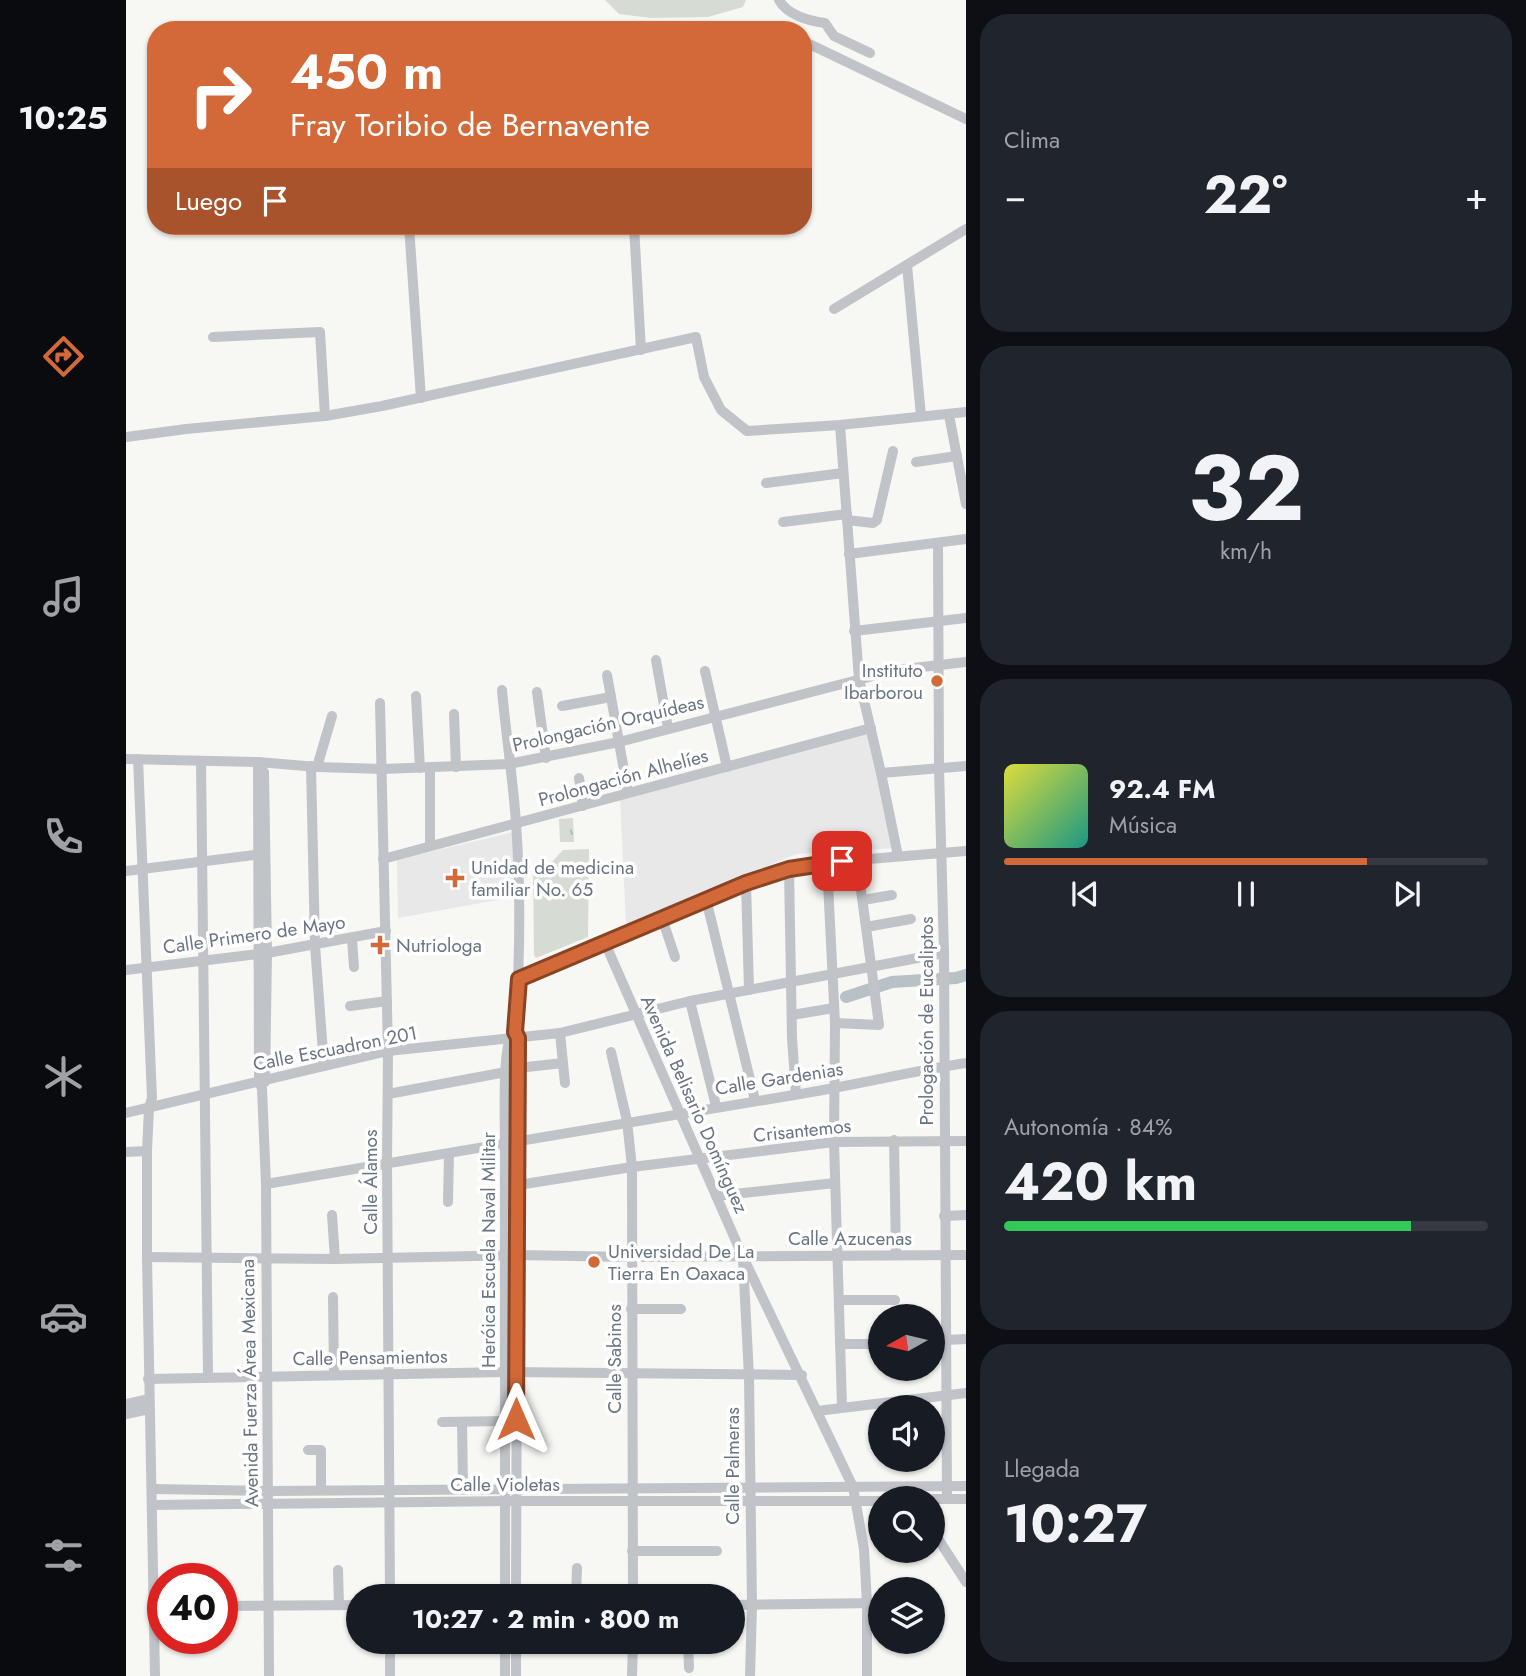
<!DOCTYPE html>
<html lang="es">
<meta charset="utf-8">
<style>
body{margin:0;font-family:Jost,sans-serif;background:#20242c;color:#f1f3f6;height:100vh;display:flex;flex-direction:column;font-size:26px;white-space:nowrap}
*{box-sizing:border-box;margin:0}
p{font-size:23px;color:#9ea1a6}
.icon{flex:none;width:38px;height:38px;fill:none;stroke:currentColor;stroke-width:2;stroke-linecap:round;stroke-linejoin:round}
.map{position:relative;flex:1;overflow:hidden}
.drawer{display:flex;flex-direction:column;gap:14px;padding:14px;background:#0d0f14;width:560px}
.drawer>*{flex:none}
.banner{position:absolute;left:21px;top:21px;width:665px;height:214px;border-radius:28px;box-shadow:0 2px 5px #0004;background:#d36838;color:#fff;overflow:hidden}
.needle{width:46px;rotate:262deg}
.buttons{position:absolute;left:742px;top:1304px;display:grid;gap:14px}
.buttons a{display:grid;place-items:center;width:77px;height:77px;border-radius:50%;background:#171b24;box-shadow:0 2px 5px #0004;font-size:35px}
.speed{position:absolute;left:21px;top:1563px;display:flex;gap:14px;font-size:35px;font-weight:700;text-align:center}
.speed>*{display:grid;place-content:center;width:91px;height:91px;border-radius:50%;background:#171b24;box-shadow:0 2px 5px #0004;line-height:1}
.speed .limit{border:10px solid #d22;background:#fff;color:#111}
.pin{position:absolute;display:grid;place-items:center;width:60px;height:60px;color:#fff;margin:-30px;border-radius:14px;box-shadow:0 4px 10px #0006}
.me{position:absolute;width:77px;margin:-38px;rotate:0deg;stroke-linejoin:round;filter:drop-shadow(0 0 5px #0008)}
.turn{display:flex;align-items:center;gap:24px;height:147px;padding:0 28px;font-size:32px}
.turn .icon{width:91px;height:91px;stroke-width:2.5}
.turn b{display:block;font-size:49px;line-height:60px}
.then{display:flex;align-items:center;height:66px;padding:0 28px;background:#0003;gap:14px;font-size:26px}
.big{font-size:52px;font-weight:700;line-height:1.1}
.drawer .widget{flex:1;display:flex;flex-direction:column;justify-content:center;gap:10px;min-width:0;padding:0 24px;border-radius:28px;background:#20242c}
.drawer .dial{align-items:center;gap:0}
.dial b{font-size:91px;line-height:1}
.song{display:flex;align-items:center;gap:21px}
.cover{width:84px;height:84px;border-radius:10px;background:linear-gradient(135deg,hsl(60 70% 55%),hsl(170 70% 35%))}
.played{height:7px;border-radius:4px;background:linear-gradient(90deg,#d36838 75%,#363941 75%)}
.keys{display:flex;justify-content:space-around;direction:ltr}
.heat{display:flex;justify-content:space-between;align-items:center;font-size:38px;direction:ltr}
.charge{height:10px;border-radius:5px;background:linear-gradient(90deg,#34c759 84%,#363941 0)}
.trip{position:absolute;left:220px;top:1584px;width:399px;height:70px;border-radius:35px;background:#171b24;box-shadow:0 2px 5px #0004;font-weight:700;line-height:70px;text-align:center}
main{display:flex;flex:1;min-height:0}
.menu{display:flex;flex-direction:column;width:126px;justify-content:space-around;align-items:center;background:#090b0e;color:#9ea1a6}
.menu .icon{width:49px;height:49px}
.menu .selected{color:#d36838}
.menu b{font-size:32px;color:#f1f3f6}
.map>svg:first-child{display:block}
.built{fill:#e7e8e7}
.park{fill:url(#park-tufts)}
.pitch{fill:#d6dbd4}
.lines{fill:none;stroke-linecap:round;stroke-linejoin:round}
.river{stroke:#b8c1c6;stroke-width:12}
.minor{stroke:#c0c3c7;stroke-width:10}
.route-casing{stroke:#894424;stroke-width:18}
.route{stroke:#d36838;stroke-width:12}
.poi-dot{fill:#d36838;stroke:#fff;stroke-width:2.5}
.labels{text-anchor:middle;stroke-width:7;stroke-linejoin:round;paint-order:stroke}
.poi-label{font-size:19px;fill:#697582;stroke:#fff;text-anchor:start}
.street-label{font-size:19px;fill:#697582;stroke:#fff}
</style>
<main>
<nav class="menu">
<b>10:25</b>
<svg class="icon selected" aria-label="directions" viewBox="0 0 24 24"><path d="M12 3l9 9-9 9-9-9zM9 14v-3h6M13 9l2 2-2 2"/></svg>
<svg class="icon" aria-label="music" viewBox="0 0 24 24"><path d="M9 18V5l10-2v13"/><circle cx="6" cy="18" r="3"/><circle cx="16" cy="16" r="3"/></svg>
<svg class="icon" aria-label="phone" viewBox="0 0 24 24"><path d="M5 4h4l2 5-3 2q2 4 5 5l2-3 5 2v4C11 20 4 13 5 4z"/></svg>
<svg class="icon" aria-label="climate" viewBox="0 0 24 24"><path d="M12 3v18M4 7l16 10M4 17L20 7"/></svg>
<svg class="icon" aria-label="car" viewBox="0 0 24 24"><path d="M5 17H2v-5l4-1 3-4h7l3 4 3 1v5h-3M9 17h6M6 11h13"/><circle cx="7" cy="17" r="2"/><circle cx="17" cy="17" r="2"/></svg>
<svg class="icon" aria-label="filters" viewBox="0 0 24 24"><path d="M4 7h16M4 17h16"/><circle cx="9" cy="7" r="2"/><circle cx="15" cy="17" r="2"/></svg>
</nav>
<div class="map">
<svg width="840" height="1676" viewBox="0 0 840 1676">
<defs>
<pattern id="park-tufts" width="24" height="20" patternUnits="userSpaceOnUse" patternTransform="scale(1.75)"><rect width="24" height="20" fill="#d6dbd4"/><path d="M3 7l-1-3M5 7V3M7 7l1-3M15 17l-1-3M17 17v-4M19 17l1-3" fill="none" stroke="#b2b6b1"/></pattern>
</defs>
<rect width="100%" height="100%" fill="#f7f7f4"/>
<!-- built -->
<g class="built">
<path d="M 743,729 L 768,848 L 671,854 L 500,924 L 494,798 Z"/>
<path d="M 387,832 L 388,897 L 272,918 L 271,860 Z"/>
</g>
<!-- park -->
<path class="park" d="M 447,818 L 448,842 L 434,842 L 433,819 Z"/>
<!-- pitch -->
<g class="pitch">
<path d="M 479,0 L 620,0 L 617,7 L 582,17 L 525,18 L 493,14 Z"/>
<path d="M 463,849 L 462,937 L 410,958 L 408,955 L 407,864 L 427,861 L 437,850 Z"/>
</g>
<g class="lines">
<!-- river -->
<path class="river" d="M 720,997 L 766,982 L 830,978 L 840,975"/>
<!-- minor -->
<g class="minor">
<path d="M 653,0 C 661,15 683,21 699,23 L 708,36 L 744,53"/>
<path d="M 677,41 L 840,119"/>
<path d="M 283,226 L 295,398"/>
<path d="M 508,226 L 515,350"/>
<path d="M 781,265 L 795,416"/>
<path d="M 708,309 L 840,229"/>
<path d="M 87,337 L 194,332 L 199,416"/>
<path d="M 823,415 L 840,504"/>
<path d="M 714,425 L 733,679 L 755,773 L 772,856"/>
<path d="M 0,437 L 60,429 L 199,416 L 256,406 L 570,337 L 578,377 L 595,410 L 621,431 L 714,425 L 840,412"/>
<path d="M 790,462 L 831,456"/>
<path d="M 640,483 L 717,473"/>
<path d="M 721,520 L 747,523 L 751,520 L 767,451"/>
<path d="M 657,522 L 721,514"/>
<path d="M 812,543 L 813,768 L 818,953 L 821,1499"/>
<path d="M 723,554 L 840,539"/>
<path d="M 728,631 L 840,618"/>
<path d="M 530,660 L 542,728"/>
<path d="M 579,671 L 601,767"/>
<path d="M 481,675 L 485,697"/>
<path d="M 376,690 C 380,735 387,779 390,823 C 395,893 394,963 389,1032 L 392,1038 L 390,1596"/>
<path d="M 411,692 L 420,758"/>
<path d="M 290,696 L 294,768"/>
<path d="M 254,703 L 262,1051 L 261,1164 L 264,1596"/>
<path d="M 436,706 L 485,697 L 502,793"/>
<path d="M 328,714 L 330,767"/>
<path d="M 0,759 L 132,762 L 191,767 L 257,769 L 383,764 L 493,742 L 770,670 L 840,662"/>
<path d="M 12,759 L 26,1098 L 23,1108 L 21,1151 L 21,1257 L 29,1676"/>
<path d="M 75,761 L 82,1377"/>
<path d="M 132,762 L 133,1081 L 136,1089 L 140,1184 L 143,1676"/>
<path d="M 185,766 L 189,945 L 198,1066"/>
<path d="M 191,767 L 206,716"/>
<path d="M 304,768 L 304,846"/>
<path d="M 138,772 L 141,953 L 139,1082"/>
<path d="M 755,773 L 840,766"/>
<path d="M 453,778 L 457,806"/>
<path d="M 257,859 L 745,728"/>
<path d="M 701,863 L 709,1023 L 708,1142 L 716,1406"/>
<path d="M 663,869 L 666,1038 L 670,1094"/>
<path d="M 0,871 L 136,854"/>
<path d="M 620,883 L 623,990"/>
<path d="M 580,899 L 629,1100"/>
<path d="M 737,900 L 766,895"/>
<path d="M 536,918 L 549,957"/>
<path d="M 740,927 L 785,919"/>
<path d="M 226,939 L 228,967"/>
<path d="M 479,943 L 617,1257 L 727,1487 L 738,1549 L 741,1603 L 741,1676"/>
<path d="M 0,970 L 141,953 L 260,931"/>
<path d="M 393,979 L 580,899 L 663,869 L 731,860 L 840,851"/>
<path d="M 564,1001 L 590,1106"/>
<path d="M 224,1006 L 261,1001"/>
<path d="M 666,1015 L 708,1008"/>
<path d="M 709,1023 L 753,1025 L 731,860"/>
<path d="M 434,1033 L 439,1083"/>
<path d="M 485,1052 L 501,1121 L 506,1167 L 507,1596"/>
<path d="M 392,1068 L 437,1063"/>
<path d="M 262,1094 L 380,1072"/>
<path d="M 0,1113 L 262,1051 L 434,1033 L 564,1001 L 818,953"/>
<path d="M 768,1140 L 770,1255"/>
<path d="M 0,1152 L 21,1151"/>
<path d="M 140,1184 C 316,1155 492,1123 668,1095 C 725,1086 782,1072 840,1063"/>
<path d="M 392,1185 L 506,1167 L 708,1142 L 840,1141"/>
<path d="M 590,1196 L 709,1183"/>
<path d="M 322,1202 L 323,1154"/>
<path d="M 206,1215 L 209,1259"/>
<path d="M 818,1216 L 840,1215"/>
<path d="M 21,1257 L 209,1259 L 391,1255 L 505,1257 L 840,1255"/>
<path d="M 617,1260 L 623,1376 L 626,1605 L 624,1676"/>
<path d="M 207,1297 L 208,1374"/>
<path d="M 713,1300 L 769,1300"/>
<path d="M 505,1309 L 555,1309"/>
<path d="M 821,1340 L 840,1339"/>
<path d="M 714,1344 L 754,1344"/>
<path d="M 22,1379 L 379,1372 L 676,1375"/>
<path d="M 0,1404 L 23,1399"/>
<path d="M 691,1411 L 840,1393"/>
<path d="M 0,1414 L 23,1409"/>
<path d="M 316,1422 L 380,1421"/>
<path d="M 336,1422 L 337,1488"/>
<path d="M 182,1450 L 195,1450 L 195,1490"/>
<path d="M 27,1489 L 142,1491 L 840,1486"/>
<path d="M 807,1499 L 840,1499"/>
<path d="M 26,1505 L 390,1501 L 754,1501"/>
<path d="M 807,1531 L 840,1582"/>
<path d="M 506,1551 L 591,1551"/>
<path d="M 212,1570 L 213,1605"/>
<path d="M 379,1596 L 379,1145 C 379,1126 376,1046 386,1035"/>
<path d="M 450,1596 L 451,1568"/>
<path d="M 807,1601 L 809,1601"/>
<path d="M 607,1605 L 754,1603"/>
<path d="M 96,1606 L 233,1605"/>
<path d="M 264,1642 L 264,1676"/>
<path d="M 390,1642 L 390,1676"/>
<path d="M 562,1642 L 563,1668"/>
<path d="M 379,1676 L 379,1642"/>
<path d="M 506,1676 L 507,1642"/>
</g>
</g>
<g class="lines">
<!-- route casing -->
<g class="route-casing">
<path id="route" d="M 390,1419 L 392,1038 L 389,1032 L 393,979 L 620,883 L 663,869 L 716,861"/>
</g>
<!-- route -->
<use href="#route" class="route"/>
</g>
<!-- markers -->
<g class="poi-dot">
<circle cx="811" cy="681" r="7"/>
<path d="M325.5 867.5h7v7h7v7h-7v7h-7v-7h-7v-7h7z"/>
<path d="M250.5 934.5h7v7h7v7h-7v7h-7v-7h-7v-7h7z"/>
<circle cx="468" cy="1262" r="7"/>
</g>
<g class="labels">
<!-- poi labels -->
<g class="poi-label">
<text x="797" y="677" text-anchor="end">Instituto<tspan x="797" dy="22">Ibarborou</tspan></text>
<text x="345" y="874">Unidad de medicina<tspan x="345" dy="22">familiar No. 65</tspan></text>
<text x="270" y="952">Nutriologa</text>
<text x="482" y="1258">Universidad De La<tspan x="482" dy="22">Tierra En Oaxaca</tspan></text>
</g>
<!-- street labels -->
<g class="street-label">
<text transform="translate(482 723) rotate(-13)" y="7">Prolongación Orquídeas</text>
<text transform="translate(497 777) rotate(-15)" y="7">Prolongación Alhelíes</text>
<text transform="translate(128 934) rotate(-8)" y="7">Calle Primero de Mayo</text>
<text transform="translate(800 1021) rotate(-90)" y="7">Prologación de Eucaliptos</text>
<text transform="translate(209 1048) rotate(-11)" y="7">Calle Escuadron 201</text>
<text transform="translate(653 1078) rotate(-9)" y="7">Calle Gardenias</text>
<text transform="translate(569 1104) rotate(66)" y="7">Avenida Belisario Domínguez</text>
<text transform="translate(676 1130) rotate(-6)" y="7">Crisantemos</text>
<text transform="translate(244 1182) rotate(-90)" y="7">Calle Álamos</text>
<text x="724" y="1245">Calle Azucenas</text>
<text transform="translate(362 1250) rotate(-90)" y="7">Heróica Escuela Naval Militar</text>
<text transform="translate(244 1357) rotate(-1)" y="7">Calle Pensamientos</text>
<text transform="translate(488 1359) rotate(-90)" y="7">Calle Sabinos</text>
<text transform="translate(123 1383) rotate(-91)" y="7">Avenida Fuerza Área Mexicana</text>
<text transform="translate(606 1466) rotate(-90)" y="7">Calle Palmeras</text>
<text x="379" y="1491">Calle Violetas</text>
</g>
</g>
</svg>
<div class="buttons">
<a><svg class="needle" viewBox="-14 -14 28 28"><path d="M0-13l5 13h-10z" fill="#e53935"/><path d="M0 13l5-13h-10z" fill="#9ea1a6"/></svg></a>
<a><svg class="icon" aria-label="sound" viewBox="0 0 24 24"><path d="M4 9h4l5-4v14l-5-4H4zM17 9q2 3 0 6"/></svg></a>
<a><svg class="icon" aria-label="search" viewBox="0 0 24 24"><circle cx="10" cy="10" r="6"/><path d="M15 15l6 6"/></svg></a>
<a><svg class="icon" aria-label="layers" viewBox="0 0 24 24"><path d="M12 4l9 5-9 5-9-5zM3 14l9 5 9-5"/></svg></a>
</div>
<div class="speed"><div class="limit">40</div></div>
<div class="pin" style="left:716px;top:861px;background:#d93025"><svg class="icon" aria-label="arrive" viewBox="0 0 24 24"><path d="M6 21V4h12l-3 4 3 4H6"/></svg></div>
<svg class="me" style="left:390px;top:1419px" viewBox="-20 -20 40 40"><path d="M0-17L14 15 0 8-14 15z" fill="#d36838" stroke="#fff" stroke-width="4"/></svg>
<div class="trip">10:27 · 2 min · 800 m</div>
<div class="banner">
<div class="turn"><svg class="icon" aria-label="right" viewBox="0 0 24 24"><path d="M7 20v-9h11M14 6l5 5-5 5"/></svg><div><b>450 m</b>Fray Toribio de Bernavente</div></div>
<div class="then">Luego<svg class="icon" aria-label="arrive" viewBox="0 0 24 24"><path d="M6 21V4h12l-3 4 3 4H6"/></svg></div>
</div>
</div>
<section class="drawer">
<div class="widget"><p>Clima</p>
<div class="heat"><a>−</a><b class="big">22°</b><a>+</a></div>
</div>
<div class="widget dial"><b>32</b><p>km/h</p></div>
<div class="widget">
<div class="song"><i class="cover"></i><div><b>92.4 FM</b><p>Música</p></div></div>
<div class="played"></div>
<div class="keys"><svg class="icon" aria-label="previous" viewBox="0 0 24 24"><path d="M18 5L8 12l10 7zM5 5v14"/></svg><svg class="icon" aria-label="pause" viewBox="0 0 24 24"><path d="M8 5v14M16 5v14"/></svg><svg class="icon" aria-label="next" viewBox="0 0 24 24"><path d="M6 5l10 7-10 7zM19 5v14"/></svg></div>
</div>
<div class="widget"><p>Autonomía · 84%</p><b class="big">420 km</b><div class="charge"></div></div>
<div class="widget"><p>Llegada</p><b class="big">10:27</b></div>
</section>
</main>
